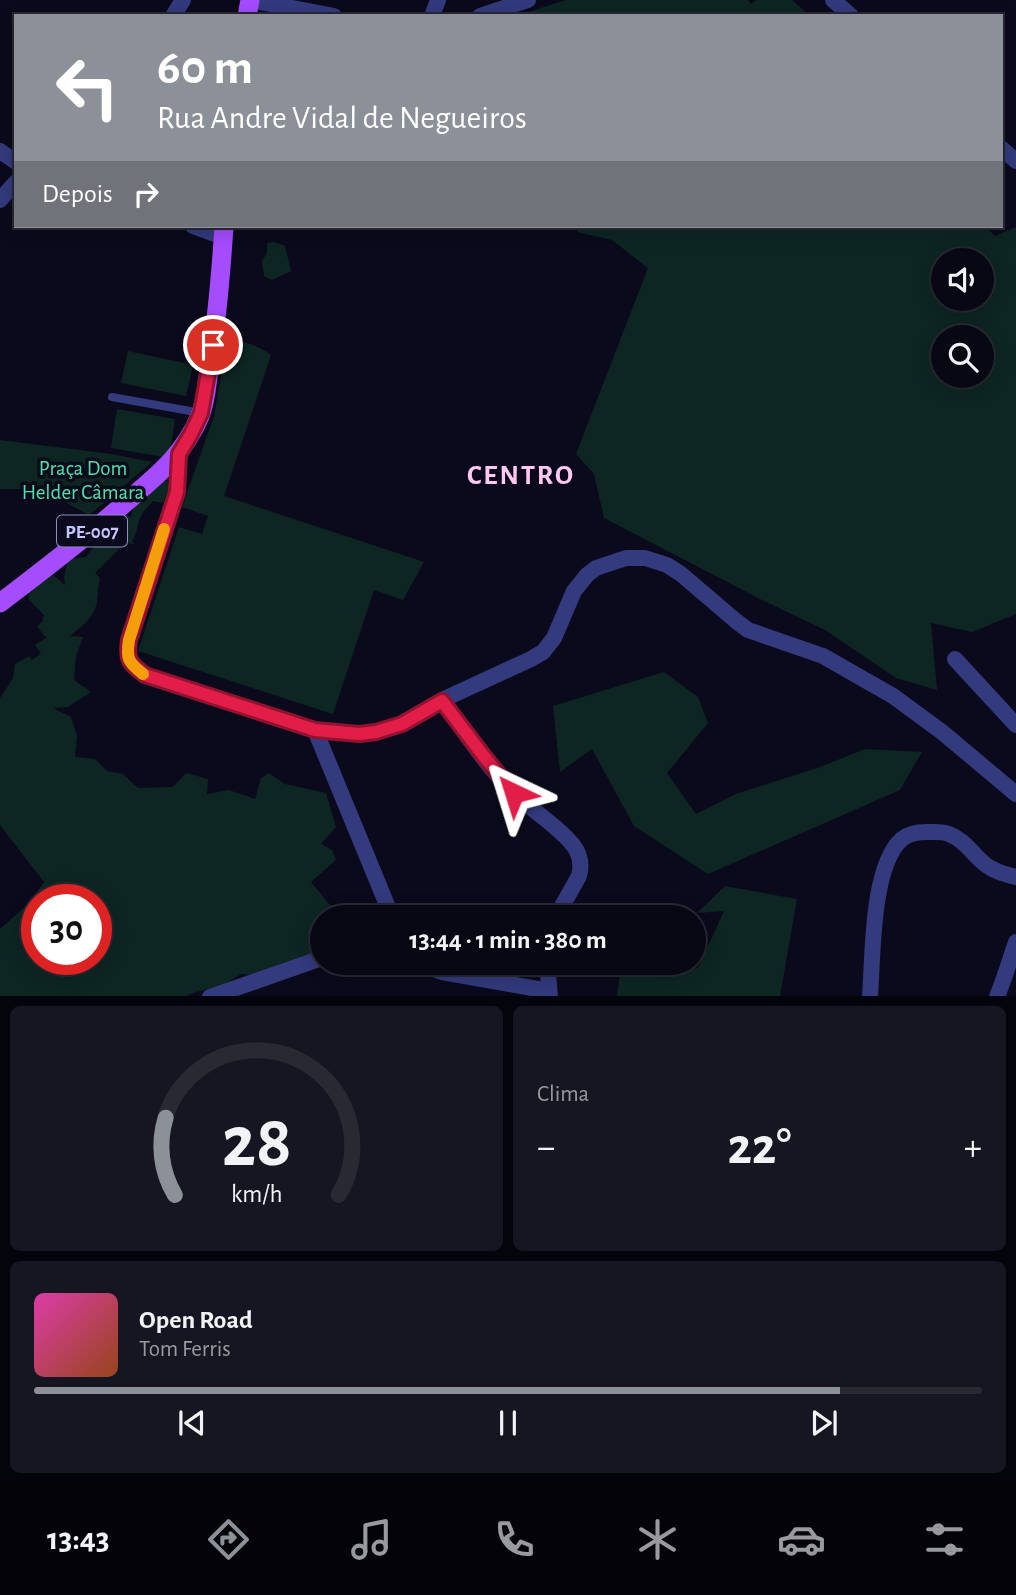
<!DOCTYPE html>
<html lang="pt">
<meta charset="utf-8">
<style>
body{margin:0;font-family:"Alegreya Sans",sans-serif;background:#161622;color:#f1f3f6;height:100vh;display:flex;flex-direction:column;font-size:26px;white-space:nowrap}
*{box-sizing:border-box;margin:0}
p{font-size:23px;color:#989aa0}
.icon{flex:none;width:38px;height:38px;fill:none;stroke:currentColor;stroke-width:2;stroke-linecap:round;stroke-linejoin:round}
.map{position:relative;height:996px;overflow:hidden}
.details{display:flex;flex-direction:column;gap:10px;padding:10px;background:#04040c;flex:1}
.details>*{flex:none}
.banner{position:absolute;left:14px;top:14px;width:989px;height:214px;border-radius:0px;box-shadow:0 4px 18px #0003,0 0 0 2px #292934;background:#8c9099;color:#fff;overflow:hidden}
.controls{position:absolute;left:931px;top:248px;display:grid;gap:14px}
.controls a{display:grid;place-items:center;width:63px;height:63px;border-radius:50%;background:#080815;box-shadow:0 4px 18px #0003,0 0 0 2px #292934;font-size:35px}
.speed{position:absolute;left:21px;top:884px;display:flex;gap:14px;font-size:35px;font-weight:700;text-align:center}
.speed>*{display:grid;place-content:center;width:91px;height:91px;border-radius:50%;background:#080815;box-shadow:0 4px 18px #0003,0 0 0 2px #292934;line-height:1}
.speed .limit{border:10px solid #d22;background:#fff;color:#111}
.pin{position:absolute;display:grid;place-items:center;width:60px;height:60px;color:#fff;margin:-30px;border:4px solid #fff;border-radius:50%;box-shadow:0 2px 7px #0007}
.me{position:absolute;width:77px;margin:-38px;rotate:319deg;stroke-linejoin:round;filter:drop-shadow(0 0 5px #0008)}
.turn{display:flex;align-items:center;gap:24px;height:147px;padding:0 28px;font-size:32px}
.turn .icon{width:91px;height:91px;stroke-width:2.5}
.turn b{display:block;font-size:49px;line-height:60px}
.then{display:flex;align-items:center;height:66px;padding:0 28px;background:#0003;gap:14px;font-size:26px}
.big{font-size:52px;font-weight:700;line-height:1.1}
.details .widget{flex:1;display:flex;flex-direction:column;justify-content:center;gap:10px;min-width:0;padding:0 24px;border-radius:10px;background:#161622}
.details .dial{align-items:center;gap:0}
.dial svg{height:182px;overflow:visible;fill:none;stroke:#292934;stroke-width:7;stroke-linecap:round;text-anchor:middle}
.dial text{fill:#f1f3f6;stroke:none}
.song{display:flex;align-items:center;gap:21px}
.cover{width:84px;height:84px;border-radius:10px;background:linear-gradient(135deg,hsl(320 70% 55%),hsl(20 70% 35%))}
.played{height:7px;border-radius:4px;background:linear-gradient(90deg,#8c9099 85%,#292934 85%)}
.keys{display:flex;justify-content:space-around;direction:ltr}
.heat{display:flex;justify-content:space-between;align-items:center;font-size:38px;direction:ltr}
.details .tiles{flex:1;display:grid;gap:10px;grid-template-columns:1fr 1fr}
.widget:last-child{grid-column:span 2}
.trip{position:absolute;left:310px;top:905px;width:396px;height:70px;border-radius:35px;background:#080815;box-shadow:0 4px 18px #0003,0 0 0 2px #292934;font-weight:700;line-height:70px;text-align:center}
.dock{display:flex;height:112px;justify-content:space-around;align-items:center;background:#030308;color:#989aa0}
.dock .icon{width:49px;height:49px}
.dock .on{color:#8c9099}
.dock b{font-size:32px;color:#f1f3f6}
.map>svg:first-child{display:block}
.green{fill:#0d2622;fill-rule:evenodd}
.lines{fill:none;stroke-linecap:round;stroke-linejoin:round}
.service{stroke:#333a7d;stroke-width:8}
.minor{stroke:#333a7d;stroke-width:16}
.primary{stroke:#a54cff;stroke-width:19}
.route-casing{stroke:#92132f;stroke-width:18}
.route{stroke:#e11d48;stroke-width:12}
.slow{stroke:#f59e0b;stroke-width:12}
.labels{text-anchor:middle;stroke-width:7;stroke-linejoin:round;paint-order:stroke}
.shield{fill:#0b0a1c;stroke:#8d8ebb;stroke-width:2}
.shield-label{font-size:19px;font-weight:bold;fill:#c5c6ff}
.park-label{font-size:21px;fill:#4ee2aa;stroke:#0b0a1c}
.district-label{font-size:28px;font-weight:bold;letter-spacing:2px;fill:#ffc7f2;stroke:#0b0a1c}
</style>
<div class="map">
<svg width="1016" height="997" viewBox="0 0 1016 997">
<rect width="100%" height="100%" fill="#0b0a1c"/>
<!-- green -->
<g class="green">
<path d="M 566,0 L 748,0 L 751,4 L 757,0 L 792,0 L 810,16 L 516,16 Z"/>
<path d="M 579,226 L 985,226 L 995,236 L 1016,227 L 1016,614 L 972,632 L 931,623 L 937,690 L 896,678 L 825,630 L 760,599 L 604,518 L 594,474 L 576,454 L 648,268 L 612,240 L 577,232 ZM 943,261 L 982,261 L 982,299 L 943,299 ZM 943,338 L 982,338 L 982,376 L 943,376 Z"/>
<path d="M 274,242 L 285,246 L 291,271 L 272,280 L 264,276 L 262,261 L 267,253 L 267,243 Z"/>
<path d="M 232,342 C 248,341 258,346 271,355 L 224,496 L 424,562 L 403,600 L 374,590 L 333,714 L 138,651 L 179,527 L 202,534 L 208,516 L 182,507 L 214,416 L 223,363 L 231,351 Z"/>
<path d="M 128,351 L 193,365 L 186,396 L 121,383 Z"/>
<path d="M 117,409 L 175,419 L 169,458 L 111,448 Z"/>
<path d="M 0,440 L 111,454 L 152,462 L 89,515 L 40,489 L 0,489 Z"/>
<path d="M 163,481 L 168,481 L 170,487 L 163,503 L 153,501 C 149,506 144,510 141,516 C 137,525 138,532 132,541 L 134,544 L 125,543 L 95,573 L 100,578 C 98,586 98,593 97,601 C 95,617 82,626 70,636 L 83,637 L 76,656 L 74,680 L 91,692 L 68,707 L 53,708 L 71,717 L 77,736 L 75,757 L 95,759 L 107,771 L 123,774 L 138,788 L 173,787 L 186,773 L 208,779 L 207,794 L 229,790 L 255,799 L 261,778 L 269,773 L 285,784 L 326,793 L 336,827 L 321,844 L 332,850 L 336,860 L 311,882 L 340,917 L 322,917 L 322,953 L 294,967 L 273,967 L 252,975 L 241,974 L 222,986 L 196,992 L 187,996 L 0,996 L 0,929 L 30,902 L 44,882 L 0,825 L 0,698 L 13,678 L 15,664 L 29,656 L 32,660 L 41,653 L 35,645 L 46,638 L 37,626 L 42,622 L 44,615 L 29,600 L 29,591 L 52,574 L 65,585 L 64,577 L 68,559 L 86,557 L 96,543 L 107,540 L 105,530 L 115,525 L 117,529 L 125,515 L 131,517 L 134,506 ZM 37,900 L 96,900 L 96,959 L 37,959 Z"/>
<path d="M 664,672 L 698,697 L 708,723 L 667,773 L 696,814 L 736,794 L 820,767 L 865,749 L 922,752 L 900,790 L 708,874 L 634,826 L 592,749 L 560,772 L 553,706 Z"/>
<path d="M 725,886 L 797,899 L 780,996 L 617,996 L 620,974 L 698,968 L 724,911 L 697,913 Z"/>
</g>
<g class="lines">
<!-- service -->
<path class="service" d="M 112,397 L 201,413"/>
<!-- minor -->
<g class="minor">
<path d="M 250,0 L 334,16"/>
<path d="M 833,0 L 851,16"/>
<path d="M 173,16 L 183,0"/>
<path d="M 432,16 L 438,0"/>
<path d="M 480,16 L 528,0"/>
<path d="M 1001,148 L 1016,161"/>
<path d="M 0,151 L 16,162"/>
<path d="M 0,200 L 16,182"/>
<path d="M 193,226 L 223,237"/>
<path d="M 179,454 L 177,492 L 129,640 C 126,660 130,664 145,675 L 315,730 L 359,734 L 376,732 L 402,724 L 442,700 L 531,659 L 543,652 L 554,638 L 574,591 L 587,575 L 596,568 L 626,558 L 645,558 L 667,565 L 681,574 L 736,621 L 748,630 L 823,656 L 893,696 L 942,732 L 1016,794"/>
<path d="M 955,659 L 1016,725"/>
<path d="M 442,700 C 465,732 487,768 516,795 C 534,812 558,826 573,845 C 580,854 582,865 579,876 L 556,917"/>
<path d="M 315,730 L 392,917"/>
<path d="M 414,962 L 442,972 L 549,991"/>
<path d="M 547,962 L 550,997"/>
<path d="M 210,997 L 322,958"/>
<path d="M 870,997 C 873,957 871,866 902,839 C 908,834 919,832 927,832 C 934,832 942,831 949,834 C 965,840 973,855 986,865 C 995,872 1005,874 1016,877"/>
<path d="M 997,997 L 1004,978 L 1016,942"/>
</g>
<!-- primary -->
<g class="primary">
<path d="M 247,16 L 250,0"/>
<path d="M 0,603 C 39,573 79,543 117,510 C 151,480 182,459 200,416 C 206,401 207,384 209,369 C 217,321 221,273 224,226"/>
</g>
</g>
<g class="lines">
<!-- route casing -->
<g class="route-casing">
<path id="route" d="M 213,345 L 201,413 L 191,434 L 179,454 L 177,492 L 129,640 C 126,660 130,664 145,675 L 315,730 L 359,734 L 376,732 L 402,724 L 442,701 L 482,754 L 514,793"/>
</g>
<!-- route -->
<use href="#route" class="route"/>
<!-- slow -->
<path class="slow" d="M 143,674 C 128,662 126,659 129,640 L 164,529"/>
</g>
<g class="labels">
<!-- shield labels -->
<rect class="shield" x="57" y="515.5" width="70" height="31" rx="5"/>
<g class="shield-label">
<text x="92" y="538">PE-007</text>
</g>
<!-- park labels -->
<g class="park-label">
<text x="83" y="475">Praça Dom<tspan x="83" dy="24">Helder Câmara</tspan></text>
</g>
<!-- district labels -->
<g class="district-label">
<text x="521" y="484">CENTRO</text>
</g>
</g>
</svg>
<div class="controls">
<a><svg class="icon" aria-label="sound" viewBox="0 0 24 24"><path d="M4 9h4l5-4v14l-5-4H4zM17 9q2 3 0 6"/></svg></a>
<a><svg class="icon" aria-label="search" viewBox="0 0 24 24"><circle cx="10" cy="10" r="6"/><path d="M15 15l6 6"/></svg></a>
</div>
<div class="speed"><div class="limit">30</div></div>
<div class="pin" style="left:213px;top:345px;background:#d93025"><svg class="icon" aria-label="arrive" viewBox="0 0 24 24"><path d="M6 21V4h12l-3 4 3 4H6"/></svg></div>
<svg class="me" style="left:514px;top:793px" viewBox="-20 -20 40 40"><path d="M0-17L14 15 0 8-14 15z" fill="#e11d48" stroke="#fff" stroke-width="4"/></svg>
<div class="trip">13:44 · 1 min · 380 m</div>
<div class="banner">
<div class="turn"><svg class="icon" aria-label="left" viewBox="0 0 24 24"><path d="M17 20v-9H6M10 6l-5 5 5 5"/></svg><div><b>60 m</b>Rua Andre Vidal de Negueiros</div></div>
<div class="then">Depois<svg class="icon" aria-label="right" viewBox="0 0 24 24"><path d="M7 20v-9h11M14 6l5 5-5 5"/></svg></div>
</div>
</div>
<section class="details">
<div class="tiles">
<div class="widget dial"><svg viewBox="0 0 100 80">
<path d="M14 69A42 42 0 1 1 86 69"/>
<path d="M14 69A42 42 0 0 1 10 35" stroke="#8c9099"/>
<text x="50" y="56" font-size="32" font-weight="700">28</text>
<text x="50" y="72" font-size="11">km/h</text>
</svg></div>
<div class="widget"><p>Clima</p>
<div class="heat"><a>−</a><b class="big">22°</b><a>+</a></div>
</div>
<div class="widget">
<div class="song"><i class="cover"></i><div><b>Open Road</b><p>Tom Ferris</p></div></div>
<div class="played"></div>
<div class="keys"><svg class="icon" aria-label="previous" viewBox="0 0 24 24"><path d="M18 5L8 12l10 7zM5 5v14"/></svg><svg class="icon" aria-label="pause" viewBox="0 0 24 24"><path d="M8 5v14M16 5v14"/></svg><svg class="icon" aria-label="next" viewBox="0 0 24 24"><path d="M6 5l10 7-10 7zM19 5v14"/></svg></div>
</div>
</div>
</section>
<nav class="dock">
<b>13:43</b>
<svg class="icon on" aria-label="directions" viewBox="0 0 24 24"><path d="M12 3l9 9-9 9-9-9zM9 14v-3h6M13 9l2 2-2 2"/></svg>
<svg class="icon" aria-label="music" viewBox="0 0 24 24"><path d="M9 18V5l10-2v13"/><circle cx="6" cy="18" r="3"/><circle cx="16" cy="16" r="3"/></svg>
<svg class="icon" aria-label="phone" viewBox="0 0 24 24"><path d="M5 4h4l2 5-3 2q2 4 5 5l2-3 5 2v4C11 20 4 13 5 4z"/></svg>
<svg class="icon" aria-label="climate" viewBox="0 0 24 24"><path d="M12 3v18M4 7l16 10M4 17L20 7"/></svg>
<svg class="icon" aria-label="car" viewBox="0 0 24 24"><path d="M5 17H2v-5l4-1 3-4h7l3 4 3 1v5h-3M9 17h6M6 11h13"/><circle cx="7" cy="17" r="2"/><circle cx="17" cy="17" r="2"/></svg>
<svg class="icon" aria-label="filters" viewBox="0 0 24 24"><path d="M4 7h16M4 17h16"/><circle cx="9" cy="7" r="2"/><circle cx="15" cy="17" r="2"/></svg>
</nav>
